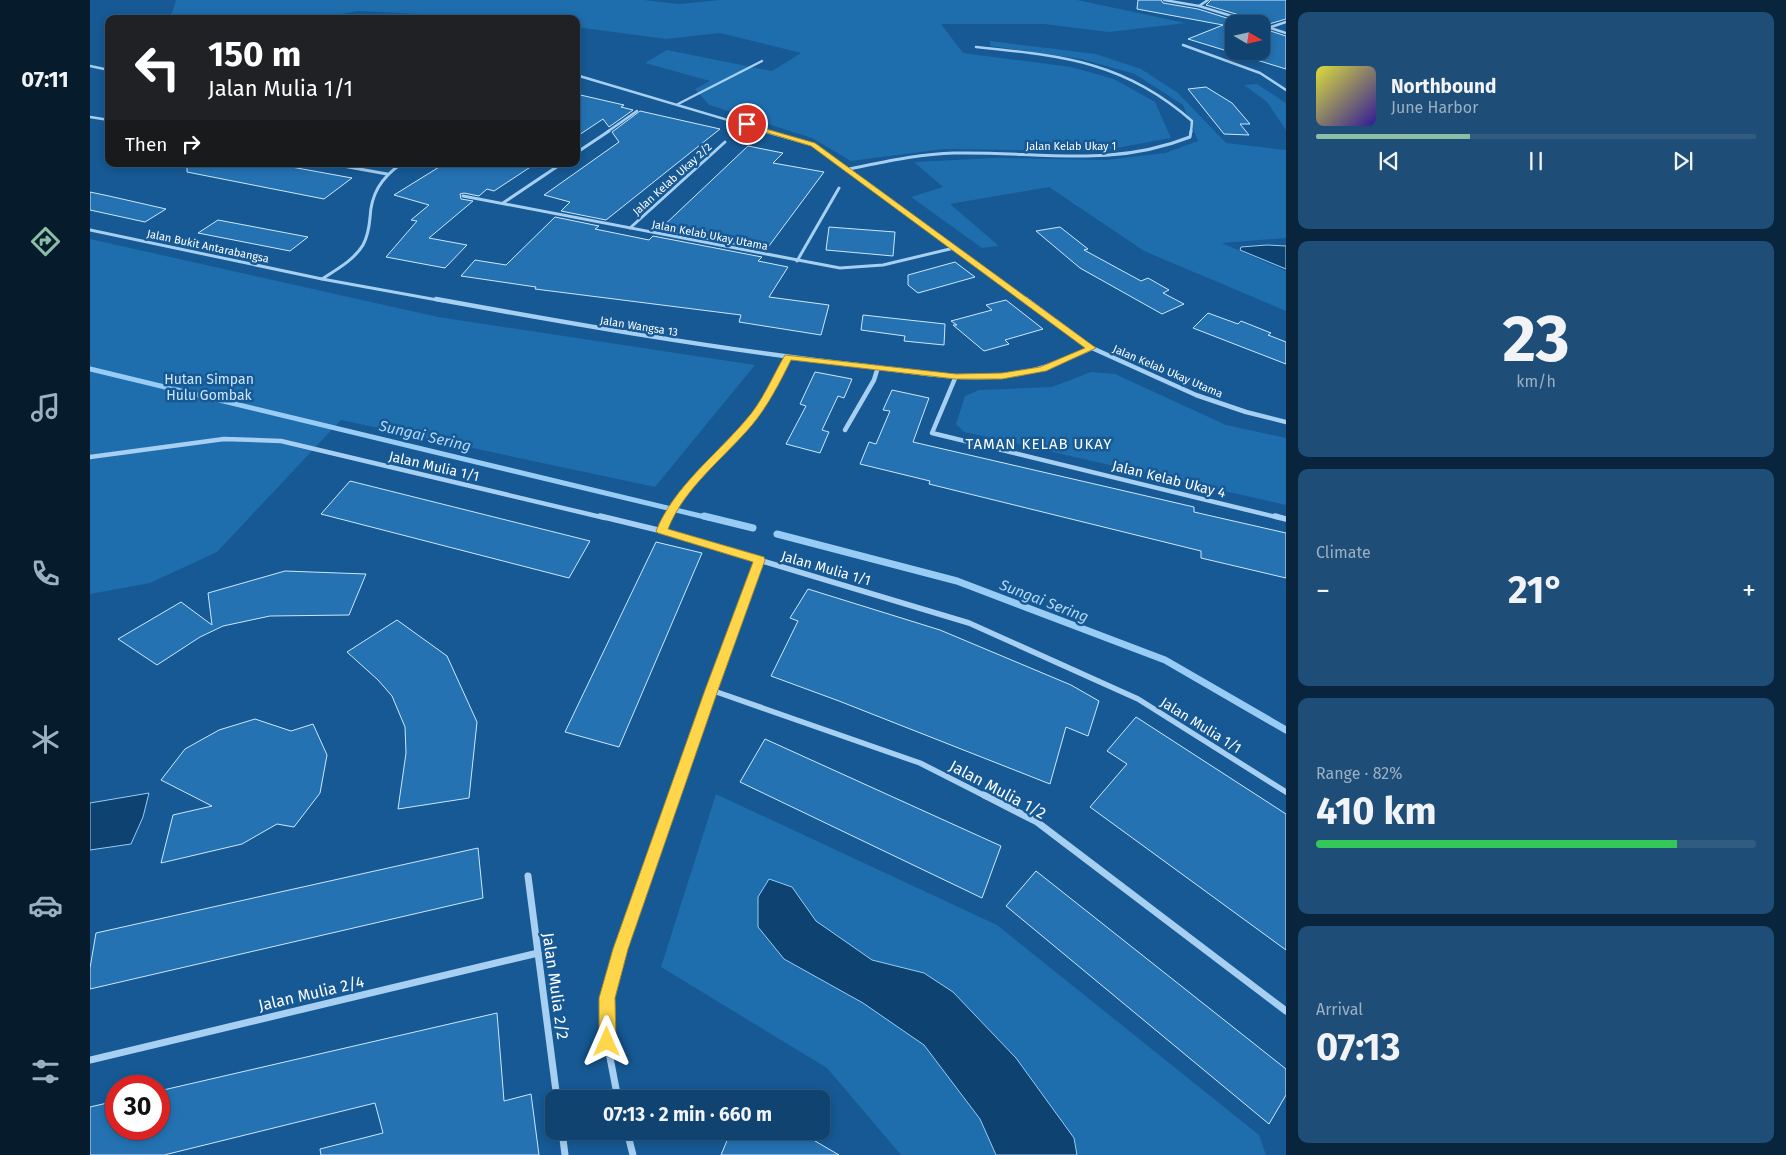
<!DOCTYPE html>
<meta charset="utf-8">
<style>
body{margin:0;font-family:"Fira Sans",sans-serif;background:#1e4e77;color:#f1f3f6;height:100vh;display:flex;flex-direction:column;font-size:19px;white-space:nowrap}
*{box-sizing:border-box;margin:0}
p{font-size:16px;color:#9cb0c3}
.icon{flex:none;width:28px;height:28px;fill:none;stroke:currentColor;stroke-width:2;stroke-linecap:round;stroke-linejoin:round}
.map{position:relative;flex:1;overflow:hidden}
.panel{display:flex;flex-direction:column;gap:12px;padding:12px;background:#09253d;width:500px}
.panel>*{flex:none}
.hud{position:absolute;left:15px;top:15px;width:475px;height:152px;border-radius:10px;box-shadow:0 2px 8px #0003,0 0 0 1px #305c82;background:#202124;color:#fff;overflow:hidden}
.needle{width:32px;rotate:99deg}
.fabs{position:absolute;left:1135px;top:15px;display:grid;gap:10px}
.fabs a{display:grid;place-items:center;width:45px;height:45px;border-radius:10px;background:#10436f;box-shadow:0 2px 8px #0003,0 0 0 1px #305c82;font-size:25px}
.speed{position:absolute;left:15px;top:1075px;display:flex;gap:10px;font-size:25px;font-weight:700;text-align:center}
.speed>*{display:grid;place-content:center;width:65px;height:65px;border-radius:50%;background:#10436f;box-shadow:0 2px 8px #0003,0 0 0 1px #305c82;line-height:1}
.speed .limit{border:8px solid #d22;background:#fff;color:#111}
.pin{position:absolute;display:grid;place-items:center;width:42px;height:42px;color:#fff;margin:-21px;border:2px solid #fff;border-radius:50%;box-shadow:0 1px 5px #0007}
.me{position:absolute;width:55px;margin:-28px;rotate:0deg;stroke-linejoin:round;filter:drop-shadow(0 0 4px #0008)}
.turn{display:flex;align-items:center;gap:18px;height:105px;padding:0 20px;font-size:22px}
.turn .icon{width:65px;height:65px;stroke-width:2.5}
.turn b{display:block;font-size:35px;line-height:42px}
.then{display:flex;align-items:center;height:48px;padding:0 20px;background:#0003;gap:10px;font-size:19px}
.big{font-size:38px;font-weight:700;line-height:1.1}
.panel .card{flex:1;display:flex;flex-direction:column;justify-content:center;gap:8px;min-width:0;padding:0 18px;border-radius:10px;background:#1e4e77}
.panel .dial{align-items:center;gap:0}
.dial b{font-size:65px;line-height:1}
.song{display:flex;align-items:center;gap:15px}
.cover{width:60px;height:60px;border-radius:8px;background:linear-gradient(135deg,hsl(60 70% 55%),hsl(250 70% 35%))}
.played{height:5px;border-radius:2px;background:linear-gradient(90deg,#8abfa5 35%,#305c82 35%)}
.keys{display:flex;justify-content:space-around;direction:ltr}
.heat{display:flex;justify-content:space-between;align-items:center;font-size:28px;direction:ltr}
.charge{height:8px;border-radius:4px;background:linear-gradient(90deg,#34c759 82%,#305c82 0)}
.trip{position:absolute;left:455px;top:1090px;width:285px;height:50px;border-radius:10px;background:#10436f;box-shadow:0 2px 8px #0003,0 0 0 1px #305c82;font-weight:700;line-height:50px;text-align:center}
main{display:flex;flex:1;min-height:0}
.tab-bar{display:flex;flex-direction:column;width:90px;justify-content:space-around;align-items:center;background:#061b2c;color:#9cb0c3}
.tab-bar .icon{width:35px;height:35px}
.tab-bar .current{color:#8abfa5}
.tab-bar b{font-size:22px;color:#f1f3f6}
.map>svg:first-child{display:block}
.green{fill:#1e6dad}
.water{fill:#0e4271;stroke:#98ccf4}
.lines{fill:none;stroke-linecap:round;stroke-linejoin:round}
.stream-far1{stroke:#98ccf4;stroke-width:5}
.stream{stroke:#98ccf4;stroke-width:7}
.building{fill:#2472b2;stroke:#cde7fc}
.street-far4{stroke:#a6cff1;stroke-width:2.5}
.street-far3{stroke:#a6cff1;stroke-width:3}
.street-far2{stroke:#a6cff1;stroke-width:4.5}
.street-far1{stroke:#a6cff1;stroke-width:5.5}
.street{stroke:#a6cff1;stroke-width:7}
.route{fill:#ffd54a;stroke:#a68a30}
.labels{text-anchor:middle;stroke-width:5;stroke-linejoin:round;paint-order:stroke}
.far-street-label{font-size:11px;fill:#fff;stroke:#165994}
.park-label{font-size:14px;fill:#cde7fc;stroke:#165994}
.street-label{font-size:14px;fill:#fff;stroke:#165994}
.water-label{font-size:15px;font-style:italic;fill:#b2d9f8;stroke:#165994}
.neighbourhood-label{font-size:15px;letter-spacing:1px;fill:#fff;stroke:#165994}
.near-street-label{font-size:16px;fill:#fff;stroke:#165994}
</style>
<main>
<nav class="tab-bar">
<b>07:11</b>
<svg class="icon current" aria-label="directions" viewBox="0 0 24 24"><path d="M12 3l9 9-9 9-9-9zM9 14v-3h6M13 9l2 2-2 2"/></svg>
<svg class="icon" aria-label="music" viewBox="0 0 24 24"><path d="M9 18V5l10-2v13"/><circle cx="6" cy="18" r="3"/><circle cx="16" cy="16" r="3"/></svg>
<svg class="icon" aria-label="phone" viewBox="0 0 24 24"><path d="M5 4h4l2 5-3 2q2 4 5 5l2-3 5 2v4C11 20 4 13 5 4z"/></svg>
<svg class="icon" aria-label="climate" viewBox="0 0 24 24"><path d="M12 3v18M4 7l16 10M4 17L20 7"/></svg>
<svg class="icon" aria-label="car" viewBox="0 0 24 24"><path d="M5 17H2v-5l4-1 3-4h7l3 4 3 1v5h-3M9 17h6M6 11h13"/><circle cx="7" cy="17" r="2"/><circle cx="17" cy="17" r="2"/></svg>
<svg class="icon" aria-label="filters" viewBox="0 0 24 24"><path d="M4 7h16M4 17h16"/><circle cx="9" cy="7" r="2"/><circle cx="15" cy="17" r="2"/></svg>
</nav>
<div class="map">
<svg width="1196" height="1155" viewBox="0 0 1196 1155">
<rect width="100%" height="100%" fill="#165994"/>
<!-- green -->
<g class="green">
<path d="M 86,0 L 554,0 L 589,4 L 630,0 L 987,0 L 1096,23 L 1019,32 L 954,24 L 851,24 L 873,53 L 981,67 L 1024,79 L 1065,102 L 1081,138 L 1010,151 L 854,149 L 761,161 L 722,138 L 619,105 L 605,89 L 620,81 L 555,63 L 577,50 L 682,71 L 711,53 L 630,33 L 576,39 L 486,27 L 486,19 L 428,19 L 269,11 L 220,19 L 80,19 Z"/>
<path d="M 900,41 L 1006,54 L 1051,69 L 1088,93 L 1136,143 L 1196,150 L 1196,238 L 1132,243 L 1196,271 L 1196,311 L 1054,251 L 959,187 L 860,204 L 909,246 L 892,248 L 821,197 L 853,187 L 824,162 L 906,158 L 1016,160 L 1075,153 L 1108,141 L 1093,105 L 1045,74 L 991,59 L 900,46 Z"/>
<path d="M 1167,84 L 1196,103 L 1196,130 L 1177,102 L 1154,85 Z"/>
<path d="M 0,239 L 348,317 L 665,365 L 565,487 L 251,420 L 127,552 L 60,583 L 0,594 Z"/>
<path d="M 1001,372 L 1025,374 L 1136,425 L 1196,438 L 1196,505 L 874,432 L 866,424 L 875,396 L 889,390 L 962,387 Z"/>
<path d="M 626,794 L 907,925 L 1169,1135 L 1176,1155 L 811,1155 L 737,1068 L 571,967 Z"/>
</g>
<!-- water -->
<g class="water">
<path d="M 1177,245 L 1196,246 L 1196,269 L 1150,250 L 1151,247 Z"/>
<path d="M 59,793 L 53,817 L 41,844 L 0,850 L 0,803 Z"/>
<path d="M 679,879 L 702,887 L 726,921 L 782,960 L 834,973 L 863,992 L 926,1058 L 984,1138 L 987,1155 L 906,1155 L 890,1119 L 834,1045 L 773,1003 L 694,959 L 668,927 L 668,897 Z"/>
</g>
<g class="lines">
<!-- stream-far1 -->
<path class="stream-far1" d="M 0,369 L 619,518"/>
<!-- stream -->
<g class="stream">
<path d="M 614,516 L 663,528"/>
<path d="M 687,534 L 867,581 L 1075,660 L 1196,730"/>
</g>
</g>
<!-- building -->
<g class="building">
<path d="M 1048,0 L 1071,0 L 1073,3 L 1108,9 L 1156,24 L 1144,24 L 1144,51 L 1171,51 L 1171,28 L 1196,36 L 1196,69 L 1098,39 L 1133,25 L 1047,9 Z"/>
<path d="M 1121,0 L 1196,0 L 1196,19 L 1179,24 L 1116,5 Z"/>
<path d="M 1116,87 L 1142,103 L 1160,124 L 1150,124 L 1159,135 L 1134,134 L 1098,89 Z"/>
<path d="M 486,94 L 534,105 L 531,107 L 543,110 L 519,127 L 513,119 L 486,137 Z"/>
<path d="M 550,111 L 630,129 L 516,220 L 471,211 L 480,202 L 454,195 L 529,142 L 522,132 Z"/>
<path d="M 658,146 L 693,153 L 683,163 L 734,172 L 676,250 L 569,230 Z"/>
<path d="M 97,164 L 185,164 L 262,178 L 234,199 L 97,172 Z"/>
<path d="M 354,164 L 445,164 L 404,191 L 397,189 L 389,196 L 374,193 L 370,194 L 371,199 L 383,201 L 339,238 L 377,245 L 355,268 L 296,257 L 327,221 L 321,220 L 339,205 L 304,195 Z"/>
<path d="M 0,192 L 19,196 L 76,209 L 55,222 L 0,210 Z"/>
<path d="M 465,217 L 509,226 L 505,229 L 559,240 L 563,236 L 672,257 L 668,261 L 698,267 L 679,297 L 739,305 L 731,335 L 649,322 L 651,315 L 445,289 L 446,287 L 371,276 L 385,260 L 416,265 Z"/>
<path d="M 128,220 L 218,237 L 200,251 L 108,233 Z"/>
<path d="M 739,227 L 805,232 L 803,256 L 736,250 Z"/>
<path d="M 970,227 L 998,249 L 994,250 L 1051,281 L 1058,278 L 1079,290 L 1073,293 L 1094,304 L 1072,314 L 990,268 L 946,231 Z"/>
<path d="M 865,262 L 885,277 L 828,293 L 818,285 L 818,275 Z"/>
<path d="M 916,300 L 953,329 L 915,340 L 919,344 L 894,351 L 863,325 L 867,325 L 861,321 L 902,310 L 896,305 Z"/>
<path d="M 1118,313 L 1148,324 L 1151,321 L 1181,333 L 1178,335 L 1196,342 L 1196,364 L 1103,328 Z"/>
<path d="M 773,315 L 855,324 L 854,345 L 814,341 L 815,336 L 771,330 Z"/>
<path d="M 725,372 L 762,379 L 754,398 L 748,396 L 732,430 L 739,432 L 730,453 L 696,444 L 716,406 L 710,404 Z"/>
<path d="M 802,390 L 839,398 L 823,442 L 1104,507 L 1104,512 L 1196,533 L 1196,578 L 1111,558 L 1111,551 L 839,484 L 840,481 L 770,464 L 779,442 L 786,444 L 800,411 L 793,410 Z"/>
<path d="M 260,481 L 500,541 L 479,578 L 231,514 Z"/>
<path d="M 566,542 L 612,553 L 529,747 L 475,732 Z"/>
<path d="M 195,571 L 276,574 L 259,615 L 180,616 L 133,626 L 110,637 L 67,665 L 28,639 L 91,602 L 122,625 L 118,593 Z"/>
<path d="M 718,589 L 850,630 L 981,685 L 1009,701 L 998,736 L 976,727 L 960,784 L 749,701 L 681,676 L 708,621 L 700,618 Z"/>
<path d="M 307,620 L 357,656 L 387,722 L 379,798 L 308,809 L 316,753 L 315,727 L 302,696 L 288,680 L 257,652 Z"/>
<path d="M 1046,717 L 1196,814 L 1196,950 L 1000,807 L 1037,764 L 1017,751 Z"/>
<path d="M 165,719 L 201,731 L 223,724 L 237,755 L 230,793 L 204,827 L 187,824 L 152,844 L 71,863 L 83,815 L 122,806 L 71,780 L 95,749 L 129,730 Z"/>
<path d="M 675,739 L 911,846 L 892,898 L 650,782 Z"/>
<path d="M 388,848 L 393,898 L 0,989 L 0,968 L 6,933 Z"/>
<path d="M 946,871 L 1196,1069 L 1196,1095 L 1179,1124 L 916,906 Z"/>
<path d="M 407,1013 L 414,1101 L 441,1094 L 449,1155 L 231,1155 L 230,1149 L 293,1133 L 285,1103 L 74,1155 L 0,1155 L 0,1107 L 26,1101 L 26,1129 L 69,1129 L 69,1091 Z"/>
<path d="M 641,1131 L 708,1131 L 749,1155 L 631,1155 Z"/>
</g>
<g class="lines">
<!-- street-far4 -->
<g class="street-far4">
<path d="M 1074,0 L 1109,6 L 1168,24"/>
<path d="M 1109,6 L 1118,0"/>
<path d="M 1171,25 L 1196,33"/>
<path d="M 1181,27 L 1196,22"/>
<path d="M 1093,45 L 1170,73 L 1196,90"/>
<path d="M 886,47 C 972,56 1034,61 1102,121 L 1101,132"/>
<path d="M 0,66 L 19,70"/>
<path d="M 486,75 L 678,132"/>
<path d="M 588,104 L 672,61"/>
<path d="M 0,117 L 19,120"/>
<path d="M 517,132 L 547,111"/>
</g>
<!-- street-far3 -->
<g class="street-far3">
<path d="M 674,131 L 723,145 L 938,301"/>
<path d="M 486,153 L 519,131"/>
<path d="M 242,164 L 297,174"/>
<path d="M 759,169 C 794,162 828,154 864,153 C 947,151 1019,169 1100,137 L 1101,131"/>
<path d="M 373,196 L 750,268 L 793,265 L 864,248"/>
<path d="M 413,203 L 471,164"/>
<path d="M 540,228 L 635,142"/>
<path d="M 0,230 L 232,279 L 353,301"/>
<path d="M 707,261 L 749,188"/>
<path d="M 232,279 C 247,269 264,260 273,245 C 278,236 279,228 280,218 C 281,194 291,178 311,164"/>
</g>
<!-- street-far2 -->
<g class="street-far2">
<path d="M 346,299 C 483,324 620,348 758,364 C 808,369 861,381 912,376 C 945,373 972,361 1002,348"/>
<path d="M 936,299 L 1002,348 L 1106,395 L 1156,412 L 1196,422"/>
<path d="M 866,376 L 842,433 L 1190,518"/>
<path d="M 755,430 L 784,380 L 788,367"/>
<path d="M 0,457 L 134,439 L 191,441 L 515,518"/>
<path d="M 578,518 L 599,487 L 665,416 L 698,357"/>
</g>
<!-- street-far1 -->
<g class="street-far1">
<path d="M 510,516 L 572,531 L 879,623 L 1048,699 L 1196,792"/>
<path d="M 1185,516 L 1196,519"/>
<path d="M 572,531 L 579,516"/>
<path d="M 621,690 L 830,763 L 897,797"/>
<path d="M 584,797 L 670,560"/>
</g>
<!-- street -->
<g class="street">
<path d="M 894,795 L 947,822 L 1196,1011"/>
<path d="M 438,876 L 467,1099"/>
<path d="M 0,1060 L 448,953"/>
<path d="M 528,1099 L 517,1042 L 517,998 L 530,949 L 584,795"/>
<path d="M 472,1131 L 475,1155"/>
<path d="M 537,1131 L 543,1155"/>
</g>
</g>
<!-- route -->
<path class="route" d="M 655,123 L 725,143 L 1006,348 L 956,371 L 912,379 L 866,379 L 701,360 C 690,382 678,406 662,425 C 634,458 594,488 578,529 L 674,557 L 675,560 L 628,690 L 538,949 L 525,998 L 526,1042 L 523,1048 L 517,1051 L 512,1048 L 509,1042 L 509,998 L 523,949 L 615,690 L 663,562 L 568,533 L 566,531 C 584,487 625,456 655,421 C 673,401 682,377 695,355 L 866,374 L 912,373 L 950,367 L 995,348 L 721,146 L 655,126 Z"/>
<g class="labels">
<!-- far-street labels -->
<g class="far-street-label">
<text x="981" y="150">Jalan Kelab Ukay 1</text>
<text transform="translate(582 179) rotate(-42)" y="4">Jalan Kelab Ukay 2/2</text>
<text transform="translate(620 235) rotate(11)" y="4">Jalan Kelab Ukay Utama</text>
<text transform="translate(118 246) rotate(12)" y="4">Jalan Bukit Antarabangsa</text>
<text transform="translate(549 326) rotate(9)" y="4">Jalan Wangsa 13</text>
<text transform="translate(1078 371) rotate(23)" y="4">Jalan Kelab Ukay Utama</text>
</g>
<!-- park labels -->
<g class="park-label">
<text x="119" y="384">Hutan Simpan<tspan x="119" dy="16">Hulu Gombak</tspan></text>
</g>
<!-- street labels -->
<g class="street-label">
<text transform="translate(344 466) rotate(13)" y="5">Jalan Mulia 1/1</text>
<text transform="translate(1079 479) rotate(14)" y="5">Jalan Kelab Ukay 4</text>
<text transform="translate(736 568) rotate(16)" y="5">Jalan Mulia 1/1</text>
<text transform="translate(1111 725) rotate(32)" y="5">Jalan Mulia 1/1</text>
</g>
<!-- water labels -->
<g class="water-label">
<text transform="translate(335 436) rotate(13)" y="5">Sungai Sering</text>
<text transform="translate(954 601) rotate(21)" y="5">Sungai Sering</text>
</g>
<!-- neighbourhood labels -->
<g class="neighbourhood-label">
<text x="949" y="449">TAMAN KELAB UKAY</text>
</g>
<!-- near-street labels -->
<g class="near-street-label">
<text transform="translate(908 789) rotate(28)" y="6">Jalan Mulia 1/2</text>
<text transform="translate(466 986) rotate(82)" y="6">Jalan Mulia 2/2</text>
<text transform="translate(221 993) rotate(-13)" y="6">Jalan Mulia 2/4</text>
</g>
</g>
</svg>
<div class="fabs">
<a><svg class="needle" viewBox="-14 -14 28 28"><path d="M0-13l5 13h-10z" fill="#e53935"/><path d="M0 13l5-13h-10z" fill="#9cb0c3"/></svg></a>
</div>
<div class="speed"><div class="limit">30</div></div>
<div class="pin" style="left:657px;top:124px;background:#d93025"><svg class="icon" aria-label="arrive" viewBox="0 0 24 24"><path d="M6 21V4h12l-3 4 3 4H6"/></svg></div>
<svg class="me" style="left:517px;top:1042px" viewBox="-20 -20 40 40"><path d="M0-17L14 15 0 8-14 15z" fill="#ffd54a" stroke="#fff" stroke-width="4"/></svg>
<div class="trip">07:13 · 2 min · 660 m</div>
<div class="hud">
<div class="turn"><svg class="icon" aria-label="left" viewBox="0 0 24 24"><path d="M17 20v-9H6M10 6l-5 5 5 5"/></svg><div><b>150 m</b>Jalan Mulia 1/1</div></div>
<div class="then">Then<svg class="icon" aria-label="right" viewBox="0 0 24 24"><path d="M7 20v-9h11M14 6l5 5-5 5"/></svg></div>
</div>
</div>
<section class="panel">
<div class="card">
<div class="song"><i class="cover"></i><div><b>Northbound</b><p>June Harbor</p></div></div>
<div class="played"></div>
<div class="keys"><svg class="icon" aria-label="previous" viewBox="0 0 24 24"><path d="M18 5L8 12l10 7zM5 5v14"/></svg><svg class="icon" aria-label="pause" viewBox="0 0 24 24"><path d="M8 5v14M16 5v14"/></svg><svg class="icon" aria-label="next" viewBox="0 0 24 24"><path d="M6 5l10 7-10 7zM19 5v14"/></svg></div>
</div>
<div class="card dial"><b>23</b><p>km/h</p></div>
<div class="card"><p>Climate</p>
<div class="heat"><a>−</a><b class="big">21°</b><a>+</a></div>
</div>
<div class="card"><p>Range · 82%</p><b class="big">410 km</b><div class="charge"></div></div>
<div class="card"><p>Arrival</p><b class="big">07:13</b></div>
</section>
</main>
